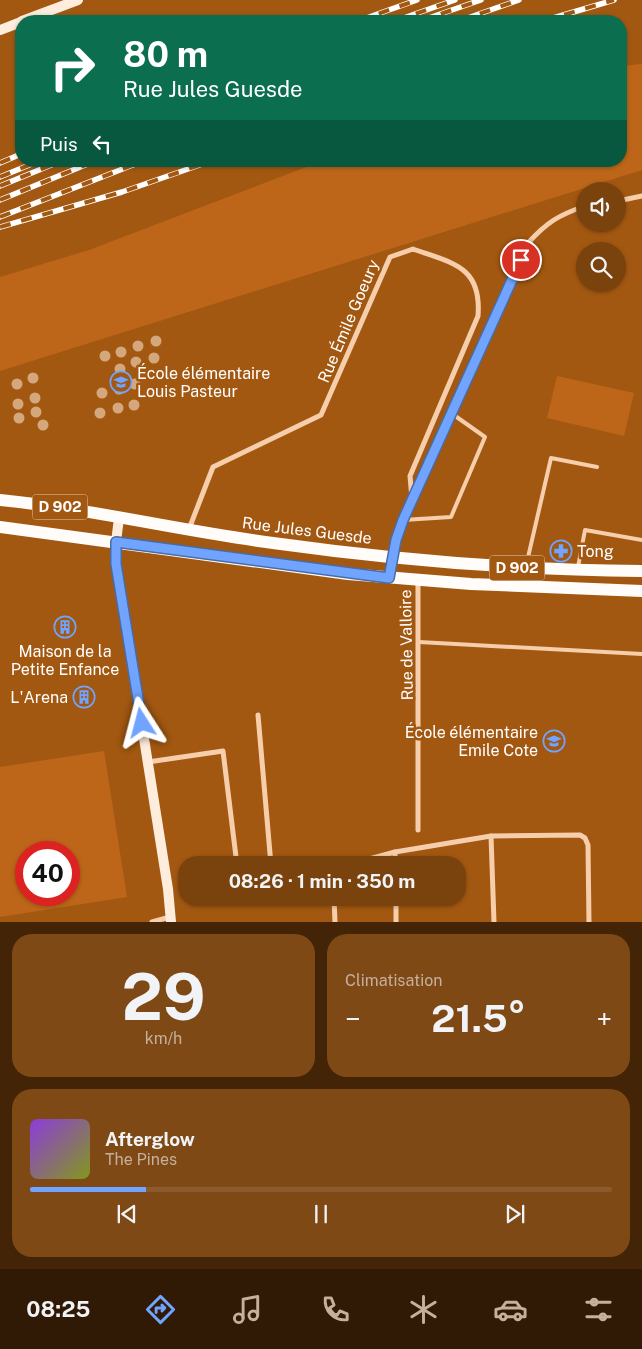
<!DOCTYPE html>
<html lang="fr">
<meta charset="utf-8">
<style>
body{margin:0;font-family:"Public Sans",sans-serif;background:#7f4916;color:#f1f3f6;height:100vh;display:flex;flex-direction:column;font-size:19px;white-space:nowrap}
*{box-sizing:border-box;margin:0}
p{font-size:16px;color:#c4b09d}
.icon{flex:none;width:28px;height:28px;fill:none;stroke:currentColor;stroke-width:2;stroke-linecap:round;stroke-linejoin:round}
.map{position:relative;height:922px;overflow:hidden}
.side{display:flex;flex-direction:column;gap:12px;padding:12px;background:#432407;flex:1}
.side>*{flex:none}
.guide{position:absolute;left:15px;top:15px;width:612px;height:152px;border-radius:20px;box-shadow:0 1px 4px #0004;background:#0b6e4f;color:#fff;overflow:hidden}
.tools{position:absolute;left:576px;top:182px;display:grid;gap:10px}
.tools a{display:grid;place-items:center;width:50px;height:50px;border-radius:50%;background:#7a420d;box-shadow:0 1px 4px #0004;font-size:25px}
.speed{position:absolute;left:15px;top:841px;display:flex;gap:10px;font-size:25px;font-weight:700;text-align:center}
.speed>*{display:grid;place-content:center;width:65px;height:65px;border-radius:50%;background:#7a420d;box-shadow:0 1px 4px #0004;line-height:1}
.speed .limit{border:8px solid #d22;background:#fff;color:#111}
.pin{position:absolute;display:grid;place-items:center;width:42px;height:42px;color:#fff;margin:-21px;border:2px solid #fff;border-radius:50%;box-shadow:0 1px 5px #0007}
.me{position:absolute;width:55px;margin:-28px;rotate:351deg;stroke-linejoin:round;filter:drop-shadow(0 0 4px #0008)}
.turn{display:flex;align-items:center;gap:18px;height:105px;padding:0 25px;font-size:22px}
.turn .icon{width:65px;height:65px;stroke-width:2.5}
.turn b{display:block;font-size:35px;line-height:42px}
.then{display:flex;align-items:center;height:48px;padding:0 25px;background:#0003;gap:10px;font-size:19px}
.big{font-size:38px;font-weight:700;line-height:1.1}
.side .widget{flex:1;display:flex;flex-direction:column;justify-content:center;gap:8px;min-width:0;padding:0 18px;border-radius:20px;background:#7f4916}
.side .dial{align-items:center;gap:0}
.dial b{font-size:65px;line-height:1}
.song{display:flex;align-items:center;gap:15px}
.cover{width:60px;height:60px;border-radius:8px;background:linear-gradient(135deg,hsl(270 70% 55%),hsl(70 70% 35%))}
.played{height:5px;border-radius:2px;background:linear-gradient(90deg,#70a4ff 20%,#8b5b2e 20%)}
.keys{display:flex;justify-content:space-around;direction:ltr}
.heat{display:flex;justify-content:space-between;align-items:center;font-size:28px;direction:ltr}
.side .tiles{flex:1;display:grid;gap:12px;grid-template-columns:1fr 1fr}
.widget:last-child{grid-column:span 2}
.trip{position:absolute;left:178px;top:856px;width:288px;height:50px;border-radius:20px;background:#7a420d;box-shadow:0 1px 4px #0004;font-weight:700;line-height:50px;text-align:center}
.dock{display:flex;height:80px;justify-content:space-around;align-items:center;background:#311a05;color:#c4b09d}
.dock .icon{width:35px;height:35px}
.dock .current{color:#70a4ff}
.dock b{font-size:22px;color:#f1f3f6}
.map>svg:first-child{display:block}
.green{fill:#bd6619;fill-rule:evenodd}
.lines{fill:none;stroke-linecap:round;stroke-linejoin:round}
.lane{stroke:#f6ceab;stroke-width:4}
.street{stroke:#f6ceab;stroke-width:5}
.secondary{stroke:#feecdc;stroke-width:10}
.primary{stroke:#fffcfa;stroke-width:12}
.rail-casing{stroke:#fff;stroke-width:5.5}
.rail{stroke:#a35811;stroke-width:4;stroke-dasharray:11;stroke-linecap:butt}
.tree{fill:#d5a77c}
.route-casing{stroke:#496ba6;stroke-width:12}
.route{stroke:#70a4ff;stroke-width:9}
.labels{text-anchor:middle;stroke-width:5;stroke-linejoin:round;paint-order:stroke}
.shield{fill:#a35811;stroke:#e3cdb8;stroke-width:1}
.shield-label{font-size:15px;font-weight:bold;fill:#fff}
.street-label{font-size:16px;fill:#fff;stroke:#a35811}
.poi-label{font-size:16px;fill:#fff;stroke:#a35811;text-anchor:start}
</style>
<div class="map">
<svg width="642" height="922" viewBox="0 0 642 922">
<rect width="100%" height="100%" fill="#a35811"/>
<!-- green -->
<g class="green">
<path d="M 642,64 L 642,170 L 0,371 L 0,277 L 89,250 L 322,161 L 621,161 L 621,66 Z"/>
<path d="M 557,376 L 634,393 L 624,436 L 547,418 Z"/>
<path d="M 104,751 L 127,897 L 0,917 L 0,767 ZM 26,852 L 69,852 L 69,895 L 26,895 Z"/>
</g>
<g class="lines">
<!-- lane -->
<g class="lane">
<path d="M 403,520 L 451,517 L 485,437 L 451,413"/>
<path d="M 526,566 L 551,458 L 597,467"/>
<path d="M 578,567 L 585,530 L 642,540"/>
<path d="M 419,642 L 642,654"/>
</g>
<!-- street -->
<g class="street">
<path d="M 618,201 L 642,196"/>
<path d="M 189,529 L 213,467 L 321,415 L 390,257 L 413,249 C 452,263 482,266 478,316 L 410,476 L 412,499"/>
<path d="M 389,577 L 396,541 L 403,520 L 528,243 C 547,222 559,215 585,206"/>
<path d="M 418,580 L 418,830"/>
<path d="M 258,715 L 271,865"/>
<path d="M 148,762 L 223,751 L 237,865"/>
<path d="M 491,836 L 494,922"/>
<path d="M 395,852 L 395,865"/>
<path d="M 347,865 L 395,852 L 491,836 L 580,835 L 585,838 L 588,845 L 589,922"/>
<path d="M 334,898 L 335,922"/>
<path d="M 396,898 L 396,922"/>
<path d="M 152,922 L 170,917"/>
</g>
<!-- secondary -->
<g class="secondary">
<path d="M 22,21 L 78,0"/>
<path d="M 0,30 L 21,22"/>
<path d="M 119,518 L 116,542 L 116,563 L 168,889 L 171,922"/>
</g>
<!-- primary -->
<g class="primary">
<path d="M 0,500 C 92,509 181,531 273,543 C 395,560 518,570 642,571"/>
<path d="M 0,527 L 348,574 L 471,584 L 642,591"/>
</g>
<!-- rail casing -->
<g class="rail-casing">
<g id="rail">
<path d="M 358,21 L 417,0"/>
<path d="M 395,21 L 455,0"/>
<path d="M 420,21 L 481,0"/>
<path d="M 459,21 L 519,0"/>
<path d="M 543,21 L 614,0"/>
<path d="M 0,163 L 21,154"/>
<path d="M 0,177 L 39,161"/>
<path d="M 0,186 L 61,161"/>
<path d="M 0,200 L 95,161"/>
<path d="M 0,217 L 143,161"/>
<path d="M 0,227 L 122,192 L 211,161"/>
</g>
</g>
<!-- rail -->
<use href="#rail" class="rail"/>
</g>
<!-- trees -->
<g class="tree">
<circle cx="156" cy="341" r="5.5"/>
<circle cx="138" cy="346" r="5.5"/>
<circle cx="121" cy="352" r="5.5"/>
<circle cx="105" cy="356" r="5.5"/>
<circle cx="154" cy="358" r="5.5"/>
<circle cx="136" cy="362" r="5.5"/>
<circle cx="120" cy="369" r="5.5"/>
<circle cx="33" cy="378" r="5.5"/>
<circle cx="17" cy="384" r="5.5"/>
<circle cx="135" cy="384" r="5.5"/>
<circle cx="119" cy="389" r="5.5"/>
<circle cx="102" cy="393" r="5.5"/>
<circle cx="35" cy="398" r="5.5"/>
<circle cx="18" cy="404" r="5.5"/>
<circle cx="134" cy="405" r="5.5"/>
<circle cx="118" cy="408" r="5.5"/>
<circle cx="36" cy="412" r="5.5"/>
<circle cx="100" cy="413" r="5.5"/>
<circle cx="19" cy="418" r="5.5"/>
<circle cx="43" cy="425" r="5.5"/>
</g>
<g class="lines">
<!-- route casing -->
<g class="route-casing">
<path id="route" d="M 142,723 L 116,564 L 116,542 L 389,578 L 396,540 L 403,520 L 521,260"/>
</g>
<!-- route -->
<use href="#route" class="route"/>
</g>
<!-- icons -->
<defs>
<g id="school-ring" transform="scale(1.125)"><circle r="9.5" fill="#a35811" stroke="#70a4ff" stroke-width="1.5"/><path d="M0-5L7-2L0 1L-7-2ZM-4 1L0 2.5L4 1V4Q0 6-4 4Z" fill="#70a4ff"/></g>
<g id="pharmacy-ring" transform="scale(1.125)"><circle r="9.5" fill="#a35811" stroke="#70a4ff" stroke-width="1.5"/><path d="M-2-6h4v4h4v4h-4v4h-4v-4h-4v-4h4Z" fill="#70a4ff"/></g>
<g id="building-ring" transform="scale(1.125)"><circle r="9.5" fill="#a35811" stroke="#70a4ff" stroke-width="1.5"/><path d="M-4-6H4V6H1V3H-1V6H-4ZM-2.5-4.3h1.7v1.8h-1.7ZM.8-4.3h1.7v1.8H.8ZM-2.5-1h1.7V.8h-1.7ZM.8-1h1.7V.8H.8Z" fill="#70a4ff"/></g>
</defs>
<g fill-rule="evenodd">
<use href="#school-ring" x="121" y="382"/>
<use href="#pharmacy-ring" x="561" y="551"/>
<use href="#building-ring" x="65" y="627"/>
<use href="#building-ring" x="84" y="697"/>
<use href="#school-ring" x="554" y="741"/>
</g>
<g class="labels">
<!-- shield labels -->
<g class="shield">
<rect x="32.5" y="494.5" width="55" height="25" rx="4"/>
<rect x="489.5" y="555.5" width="55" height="25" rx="4"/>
</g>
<g class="shield-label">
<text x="60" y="512">D 902</text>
<text x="517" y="573">D 902</text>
</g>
<!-- street labels -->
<g class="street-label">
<text transform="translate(348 321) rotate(-67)" y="6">Rue Émile Goeury</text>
<text transform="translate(307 530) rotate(7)" y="6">Rue Jules Guesde</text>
<text transform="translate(406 645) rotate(-91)" y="6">Rue de Valloire</text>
</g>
<!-- poi labels -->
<g class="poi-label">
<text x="137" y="379">École élémentaire<tspan x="137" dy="18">Louis Pasteur</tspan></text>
<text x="577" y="557">Tong</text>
<text x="65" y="657" text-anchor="middle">Maison de la<tspan x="65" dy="18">Petite Enfance</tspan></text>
<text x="68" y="703" text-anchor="end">L'Arena</text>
<text x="538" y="738" text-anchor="end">École élémentaire<tspan x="538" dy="18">Emile Cote</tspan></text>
</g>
</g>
</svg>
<div class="tools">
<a><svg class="icon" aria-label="sound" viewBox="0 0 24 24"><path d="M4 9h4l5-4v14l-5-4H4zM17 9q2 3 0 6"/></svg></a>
<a><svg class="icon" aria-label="search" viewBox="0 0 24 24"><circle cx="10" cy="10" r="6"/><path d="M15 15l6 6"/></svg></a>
</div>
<div class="speed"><div class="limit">40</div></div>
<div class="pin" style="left:521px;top:260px;background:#d93025"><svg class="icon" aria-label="arrive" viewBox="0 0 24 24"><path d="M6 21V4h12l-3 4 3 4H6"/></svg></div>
<svg class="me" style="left:142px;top:723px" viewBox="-20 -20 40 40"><path d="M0-17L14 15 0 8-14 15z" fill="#70a4ff" stroke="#fff" stroke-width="4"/></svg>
<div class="trip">08:26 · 1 min · 350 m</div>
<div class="guide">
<div class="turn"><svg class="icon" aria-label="right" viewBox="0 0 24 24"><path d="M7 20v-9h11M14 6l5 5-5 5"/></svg><div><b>80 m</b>Rue Jules Guesde</div></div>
<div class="then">Puis<svg class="icon" aria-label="left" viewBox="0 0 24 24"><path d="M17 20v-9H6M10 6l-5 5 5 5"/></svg></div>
</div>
</div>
<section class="side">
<div class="tiles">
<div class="widget dial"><b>29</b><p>km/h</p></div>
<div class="widget"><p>Climatisation</p>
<div class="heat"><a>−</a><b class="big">21.5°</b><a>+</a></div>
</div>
<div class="widget">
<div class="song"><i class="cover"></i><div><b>Afterglow</b><p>The Pines</p></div></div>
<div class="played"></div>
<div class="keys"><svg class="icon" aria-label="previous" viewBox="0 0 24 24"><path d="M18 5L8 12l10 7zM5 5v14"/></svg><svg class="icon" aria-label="pause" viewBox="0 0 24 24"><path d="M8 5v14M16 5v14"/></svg><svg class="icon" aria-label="next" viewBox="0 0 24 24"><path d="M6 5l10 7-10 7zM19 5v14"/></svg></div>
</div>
</div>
</section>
<nav class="dock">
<b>08:25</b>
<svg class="icon current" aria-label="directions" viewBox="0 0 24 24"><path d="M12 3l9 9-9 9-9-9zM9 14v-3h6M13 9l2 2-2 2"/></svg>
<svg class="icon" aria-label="music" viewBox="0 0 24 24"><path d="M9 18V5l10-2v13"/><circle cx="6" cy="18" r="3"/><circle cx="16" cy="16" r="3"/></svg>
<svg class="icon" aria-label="phone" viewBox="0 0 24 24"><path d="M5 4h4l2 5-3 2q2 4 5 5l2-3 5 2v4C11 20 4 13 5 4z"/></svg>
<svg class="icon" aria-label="climate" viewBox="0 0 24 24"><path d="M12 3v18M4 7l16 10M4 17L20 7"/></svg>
<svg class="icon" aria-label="car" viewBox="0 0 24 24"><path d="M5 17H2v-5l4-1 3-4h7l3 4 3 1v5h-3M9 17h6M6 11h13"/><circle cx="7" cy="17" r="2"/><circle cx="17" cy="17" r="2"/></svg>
<svg class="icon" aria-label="filters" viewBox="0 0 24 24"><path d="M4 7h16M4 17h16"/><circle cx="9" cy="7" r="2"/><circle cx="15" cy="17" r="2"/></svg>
</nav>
